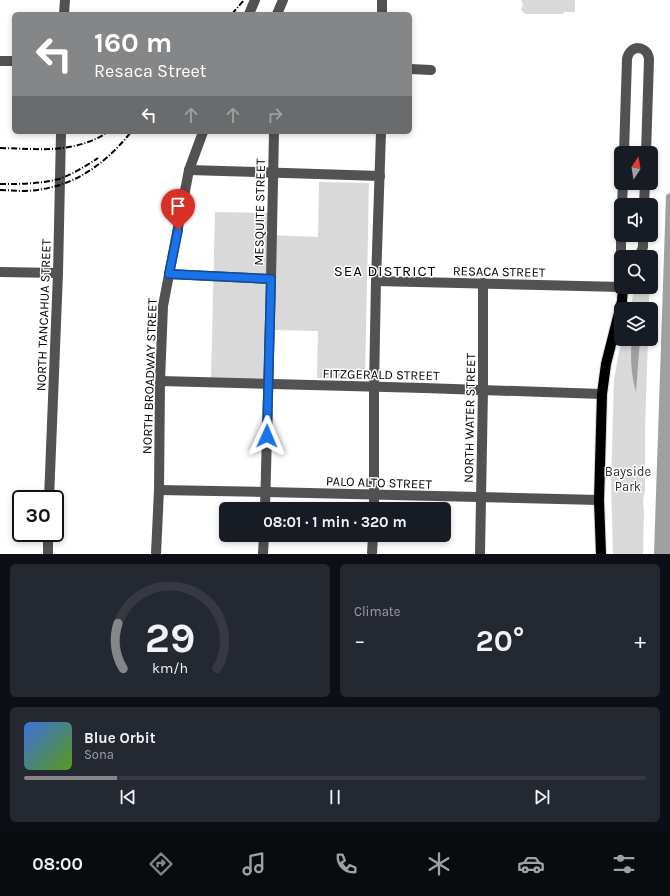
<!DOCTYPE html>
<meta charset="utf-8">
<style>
body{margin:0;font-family:Karla,sans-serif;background:#242831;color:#f1f3f6;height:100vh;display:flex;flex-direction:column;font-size:15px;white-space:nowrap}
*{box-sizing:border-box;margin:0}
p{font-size:13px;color:#9ea1a6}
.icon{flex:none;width:22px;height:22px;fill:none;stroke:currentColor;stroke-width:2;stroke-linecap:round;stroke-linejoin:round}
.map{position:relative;height:554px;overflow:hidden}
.sheet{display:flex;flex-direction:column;gap:10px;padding:10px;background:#0d0f14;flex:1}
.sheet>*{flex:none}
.banner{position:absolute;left:12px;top:12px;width:400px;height:122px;border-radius:6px;box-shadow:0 2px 6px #0003;background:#858687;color:#fff;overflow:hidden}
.needle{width:26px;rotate:12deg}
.buttons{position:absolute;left:614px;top:146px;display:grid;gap:8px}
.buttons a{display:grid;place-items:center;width:44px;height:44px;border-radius:6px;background:#171b24;box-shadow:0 2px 6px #0003;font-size:20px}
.speed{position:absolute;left:12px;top:490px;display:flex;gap:8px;font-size:20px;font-weight:700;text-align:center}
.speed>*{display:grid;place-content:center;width:52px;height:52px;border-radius:50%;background:#171b24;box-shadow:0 2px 6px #0003;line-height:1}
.speed .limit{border:2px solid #111;border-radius:6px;background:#fff;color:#111}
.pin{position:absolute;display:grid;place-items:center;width:34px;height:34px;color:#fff;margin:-41px -17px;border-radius:50% 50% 50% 0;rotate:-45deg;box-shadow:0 0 4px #0007}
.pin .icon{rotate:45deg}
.me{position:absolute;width:44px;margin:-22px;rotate:1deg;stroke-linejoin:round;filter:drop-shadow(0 0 3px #0008)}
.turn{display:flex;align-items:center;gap:14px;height:84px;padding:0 16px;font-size:18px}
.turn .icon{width:52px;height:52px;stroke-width:2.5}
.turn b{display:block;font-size:28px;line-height:34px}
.lanes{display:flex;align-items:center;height:38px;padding:0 16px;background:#0003;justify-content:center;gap:20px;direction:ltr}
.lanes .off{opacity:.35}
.big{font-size:30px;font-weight:700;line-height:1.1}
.sheet .widget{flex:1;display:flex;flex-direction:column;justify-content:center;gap:6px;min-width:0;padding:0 14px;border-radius:6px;background:#242831}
.sheet .dial{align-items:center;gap:0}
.dial svg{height:104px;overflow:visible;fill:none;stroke:#363941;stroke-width:7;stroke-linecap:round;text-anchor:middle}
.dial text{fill:#f1f3f6;stroke:none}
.song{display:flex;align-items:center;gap:12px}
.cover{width:48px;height:48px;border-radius:6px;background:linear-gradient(135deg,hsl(220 70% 55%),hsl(90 70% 35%))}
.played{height:4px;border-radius:2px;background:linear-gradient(90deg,#858687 15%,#363941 15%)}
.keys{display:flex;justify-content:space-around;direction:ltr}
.heat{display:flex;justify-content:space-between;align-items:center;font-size:22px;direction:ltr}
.sheet .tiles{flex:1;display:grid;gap:10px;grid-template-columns:1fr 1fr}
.widget:last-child{grid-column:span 2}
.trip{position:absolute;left:219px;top:502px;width:232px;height:40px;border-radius:6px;background:#171b24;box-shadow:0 2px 6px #0003;font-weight:700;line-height:40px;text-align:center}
.dock{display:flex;height:64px;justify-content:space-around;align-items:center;background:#090b0e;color:#9ea1a6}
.dock .icon{width:28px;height:28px}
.dock .current{color:#858687}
.dock b{font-size:18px;color:#f1f3f6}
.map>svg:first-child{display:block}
.green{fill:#d9d9d9}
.water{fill:#a0a0a0}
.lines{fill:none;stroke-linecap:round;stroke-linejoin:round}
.major-casing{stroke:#dbdbdb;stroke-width:12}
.minor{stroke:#525252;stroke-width:10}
.major{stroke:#000;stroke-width:10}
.rail{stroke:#000;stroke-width:2;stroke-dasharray:6 2 1 2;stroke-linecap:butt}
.route-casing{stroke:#114b97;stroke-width:10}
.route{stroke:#1a73e8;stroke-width:7}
.labels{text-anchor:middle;stroke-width:3;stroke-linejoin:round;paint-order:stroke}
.street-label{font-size:13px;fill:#000;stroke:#fff}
.park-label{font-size:13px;fill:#303030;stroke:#fff}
.quarter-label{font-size:15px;letter-spacing:1px;fill:#000;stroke:#fff}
</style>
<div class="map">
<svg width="670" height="554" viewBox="0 0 670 554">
<rect width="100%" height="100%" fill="#fff"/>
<!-- green -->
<g class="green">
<path d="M 521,0 L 575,0 L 575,12 L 564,12 L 563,14 L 525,14 L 521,10 L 523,4 Z"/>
<path d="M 319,182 L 369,183 L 365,379 L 317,378 L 318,331 L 274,330 L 272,380 L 211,378 L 215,212 L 271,213 L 271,235 L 318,237 Z"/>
<path d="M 635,287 L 649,287 L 649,309 L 630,309 Z"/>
<path d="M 622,339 L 648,339 L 645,427 L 645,490 L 643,501 L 644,512 L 643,554 L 613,554 L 611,484 L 614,380 L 618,357 Z"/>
</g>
<!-- water -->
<g class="water">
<path d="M 670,193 L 670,554 L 654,554 L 666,195 Z"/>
<path d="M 632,339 L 640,339 L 636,392 C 631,374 630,357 632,339 Z"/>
</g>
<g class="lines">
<!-- major casing -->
<g class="major-casing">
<path id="major" d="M 601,554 L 599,500 L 602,394 L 606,364 L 622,301 L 623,287"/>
</g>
<!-- minor -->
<g class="minor">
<path d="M 64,14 L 65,0"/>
<path d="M 249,14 L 255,0"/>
<path d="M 277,14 L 283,0"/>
<path d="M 382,14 L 382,0"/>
<path d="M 0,61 L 14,61"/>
<path d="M 410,69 L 431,70"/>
<path d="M 624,153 L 627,59 C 630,44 647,45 649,59 L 646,153"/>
<path d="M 189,170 L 380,176"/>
<path d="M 622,205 L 623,183"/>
<path d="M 644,205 L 645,183"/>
<path d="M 639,257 L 643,247 L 643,235"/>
<path d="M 0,272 L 58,273"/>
<path d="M 169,274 L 271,279"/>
<path d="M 621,276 L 621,235"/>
<path d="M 376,281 L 621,287"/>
<path d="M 160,381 L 424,388 L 602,394"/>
<path d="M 159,490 L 266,492 L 599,500"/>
<path d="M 49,499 L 58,273 L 61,132"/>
<path d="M 265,509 L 271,279 L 274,132"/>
<path d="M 374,509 L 374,387 L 376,281 L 381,132"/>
<path d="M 48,554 L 48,533"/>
<path d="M 156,554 L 159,490 L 160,381 L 163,306 L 189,170 L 203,132"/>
<path d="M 263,554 L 264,535"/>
<path d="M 372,554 L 373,535"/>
<path d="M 480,554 L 483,390 L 483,283"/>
</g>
<!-- major -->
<use href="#major" class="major"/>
<!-- rail -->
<g class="rail">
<path d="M 232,14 L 244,0"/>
<path d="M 0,148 C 39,149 74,154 108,132"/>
<path d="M 0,184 C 20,184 40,184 59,179 C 73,174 86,166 98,158"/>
<path d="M 0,190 C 8,190 16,191 25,191 C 70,189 103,167 131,132"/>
</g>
</g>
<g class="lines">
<!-- route casing -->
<g class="route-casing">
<path id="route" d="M 178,230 L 169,274 L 271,279 L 267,436"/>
</g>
<!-- route -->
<use href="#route" class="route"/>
</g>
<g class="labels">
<!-- street labels -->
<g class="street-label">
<text transform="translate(259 212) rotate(-89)" y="5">MESQUITE STREET</text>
<text transform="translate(499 271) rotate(1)" y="5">RESACA STREET</text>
<text transform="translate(43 315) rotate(-88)" y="5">NORTH TANCAHUA STREET</text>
<text transform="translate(381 374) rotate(1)" y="5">FITZGERALD STREET</text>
<text transform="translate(149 376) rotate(-88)" y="5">NORTH BROADWAY STREET</text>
<text transform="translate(469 418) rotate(-89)" y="5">NORTH WATER STREET</text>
<text transform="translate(379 482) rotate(2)" y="5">PALO ALTO STREET</text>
</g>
<!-- park labels -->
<g class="park-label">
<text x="628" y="476">Bayside<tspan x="628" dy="15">Park</tspan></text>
</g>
<!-- quarter labels -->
<g class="quarter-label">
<text x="385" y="276">SEA DISTRICT</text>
</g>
</g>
</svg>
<div class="buttons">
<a><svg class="needle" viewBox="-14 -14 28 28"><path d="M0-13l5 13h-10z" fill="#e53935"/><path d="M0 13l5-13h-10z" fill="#9ea1a6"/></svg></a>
<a><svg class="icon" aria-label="sound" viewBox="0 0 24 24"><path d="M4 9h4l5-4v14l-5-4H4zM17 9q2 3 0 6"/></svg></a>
<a><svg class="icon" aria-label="search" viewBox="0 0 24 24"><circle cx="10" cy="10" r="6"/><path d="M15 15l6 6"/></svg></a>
<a><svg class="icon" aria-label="layers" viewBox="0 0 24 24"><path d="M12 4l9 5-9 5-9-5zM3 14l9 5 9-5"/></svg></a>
</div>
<div class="speed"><div class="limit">30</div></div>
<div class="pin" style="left:178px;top:230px;background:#d93025"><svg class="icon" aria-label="arrive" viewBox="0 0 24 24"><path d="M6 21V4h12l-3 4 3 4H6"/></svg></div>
<svg class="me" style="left:267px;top:436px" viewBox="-20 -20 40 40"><path d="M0-17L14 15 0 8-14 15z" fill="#1a73e8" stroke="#fff" stroke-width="4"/></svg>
<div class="trip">08:01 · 1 min · 320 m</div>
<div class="banner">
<div class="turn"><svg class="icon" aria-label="left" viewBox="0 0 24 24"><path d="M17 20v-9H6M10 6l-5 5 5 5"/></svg><div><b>160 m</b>Resaca Street</div></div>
<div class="lanes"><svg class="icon" aria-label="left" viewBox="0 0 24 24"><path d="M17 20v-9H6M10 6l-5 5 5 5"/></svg><svg class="icon off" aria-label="ahead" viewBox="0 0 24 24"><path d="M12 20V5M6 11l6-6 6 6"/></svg><svg class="icon off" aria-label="ahead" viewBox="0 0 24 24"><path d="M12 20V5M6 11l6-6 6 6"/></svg><svg class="icon off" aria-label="right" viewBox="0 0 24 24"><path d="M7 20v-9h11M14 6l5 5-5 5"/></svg></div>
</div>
</div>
<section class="sheet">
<div class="tiles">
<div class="widget dial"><svg viewBox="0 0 100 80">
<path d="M14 69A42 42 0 1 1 86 69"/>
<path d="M14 69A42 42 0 0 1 10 34" stroke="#858687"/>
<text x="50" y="56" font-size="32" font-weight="700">29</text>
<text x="50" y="72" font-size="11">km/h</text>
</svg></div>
<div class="widget"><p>Climate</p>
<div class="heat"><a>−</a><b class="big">20°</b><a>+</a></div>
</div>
<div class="widget">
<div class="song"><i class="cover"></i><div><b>Blue Orbit</b><p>Sona</p></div></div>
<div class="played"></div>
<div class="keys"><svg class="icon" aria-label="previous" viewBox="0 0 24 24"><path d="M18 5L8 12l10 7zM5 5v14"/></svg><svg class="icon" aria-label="pause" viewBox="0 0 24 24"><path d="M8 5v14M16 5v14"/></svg><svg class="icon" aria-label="next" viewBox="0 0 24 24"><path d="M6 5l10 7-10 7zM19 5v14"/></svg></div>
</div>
</div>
</section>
<nav class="dock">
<b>08:00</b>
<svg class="icon current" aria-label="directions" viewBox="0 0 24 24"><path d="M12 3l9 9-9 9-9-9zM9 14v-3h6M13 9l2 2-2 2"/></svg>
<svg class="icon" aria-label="music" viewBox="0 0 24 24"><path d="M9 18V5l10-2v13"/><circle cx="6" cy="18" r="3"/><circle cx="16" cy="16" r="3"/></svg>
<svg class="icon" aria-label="phone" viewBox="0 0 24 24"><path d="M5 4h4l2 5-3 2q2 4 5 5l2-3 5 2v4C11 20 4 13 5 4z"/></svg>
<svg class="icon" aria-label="climate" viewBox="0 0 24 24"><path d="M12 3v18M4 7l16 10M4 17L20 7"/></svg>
<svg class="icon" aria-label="car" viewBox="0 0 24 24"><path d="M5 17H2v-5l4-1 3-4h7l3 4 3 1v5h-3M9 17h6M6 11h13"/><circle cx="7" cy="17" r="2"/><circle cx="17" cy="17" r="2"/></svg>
<svg class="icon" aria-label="filters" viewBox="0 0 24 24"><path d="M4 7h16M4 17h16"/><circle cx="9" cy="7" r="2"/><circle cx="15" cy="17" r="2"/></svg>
</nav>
